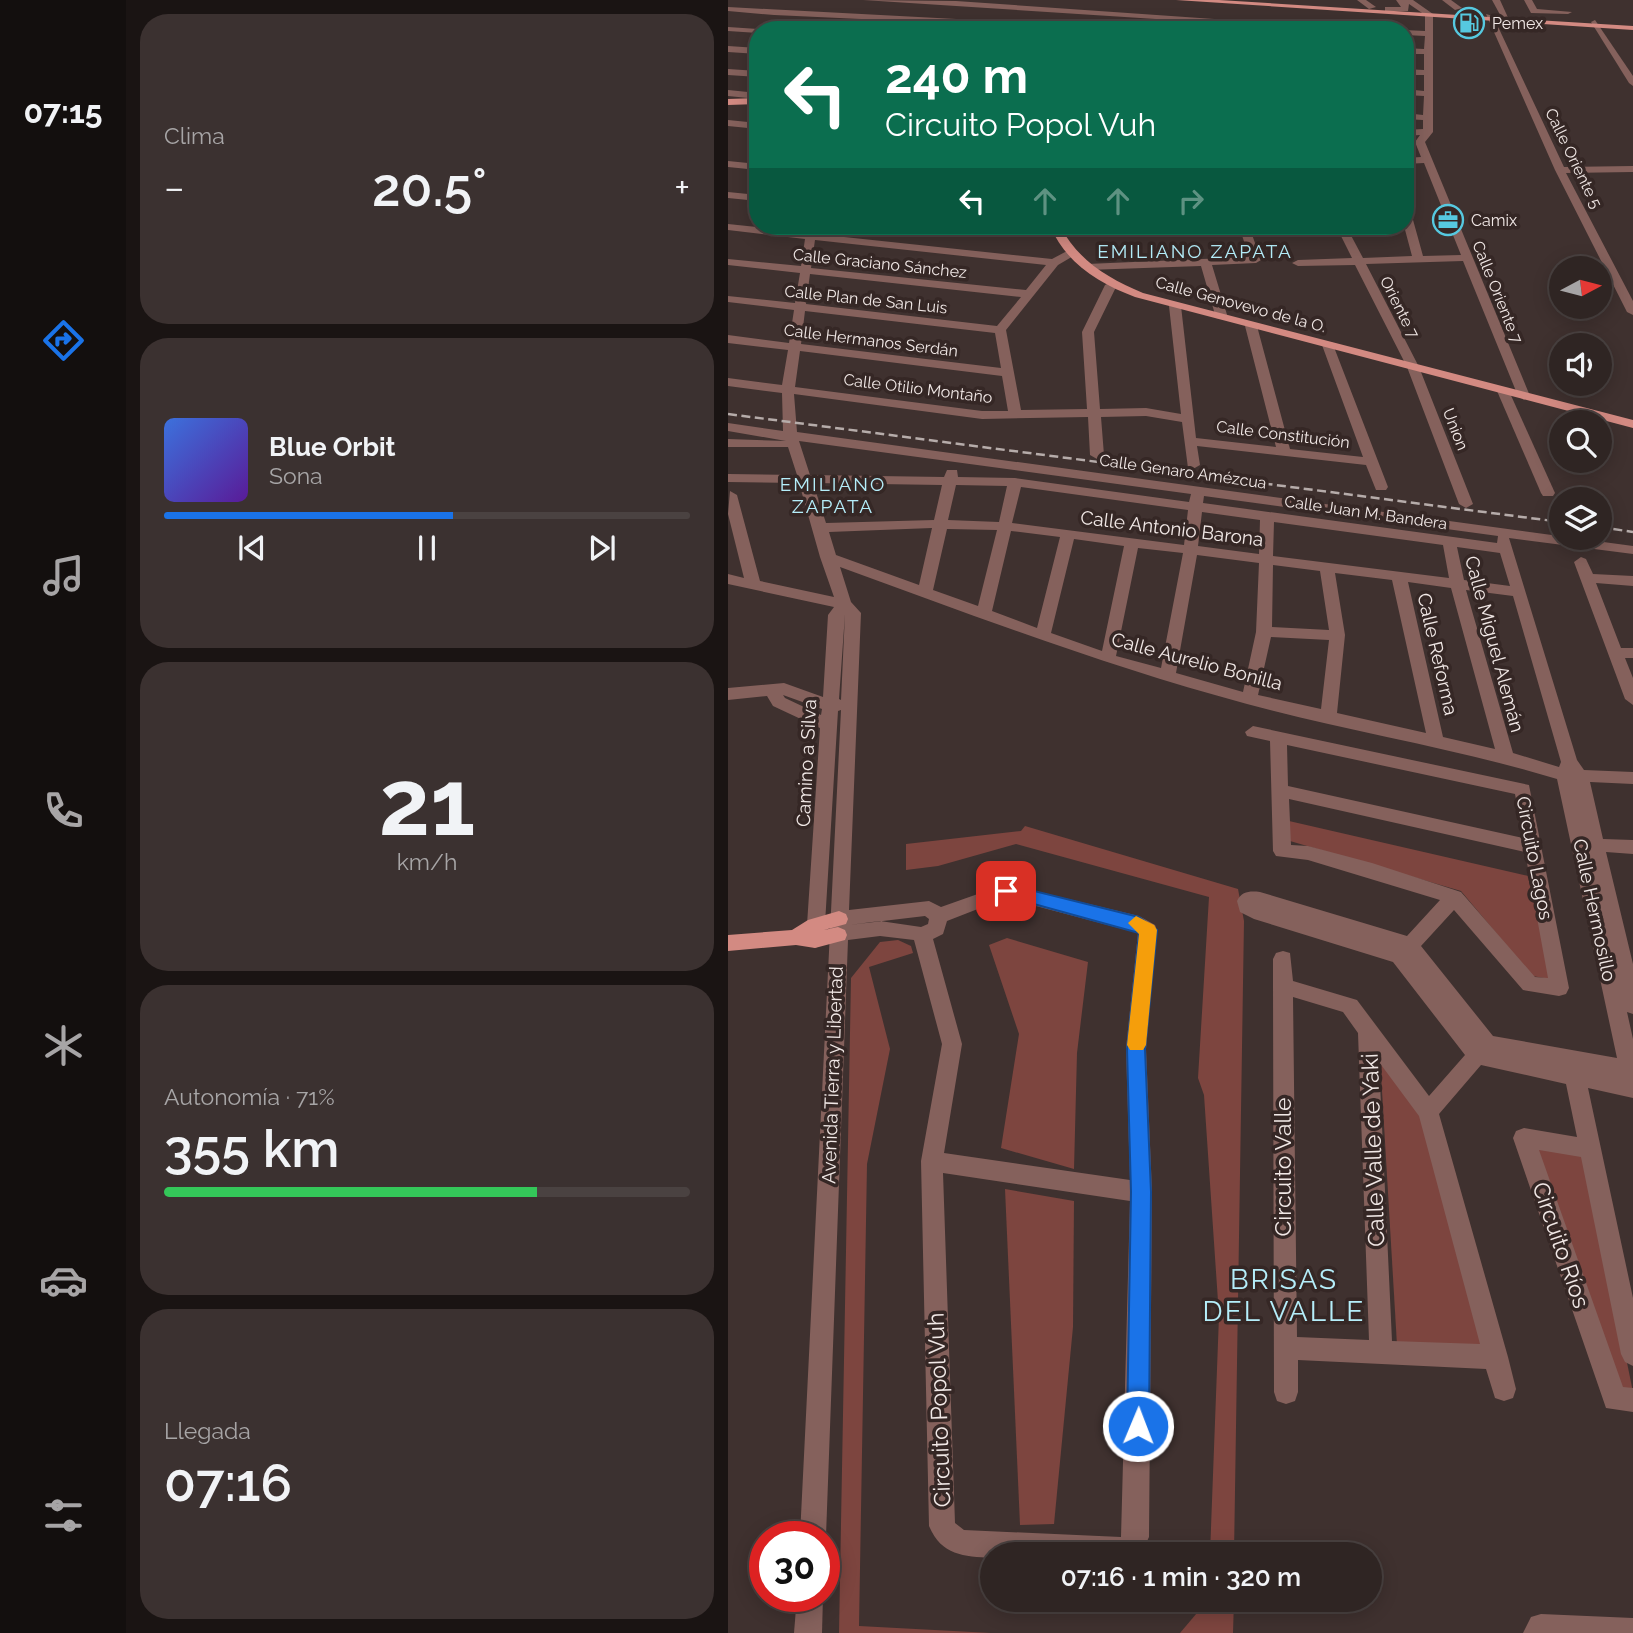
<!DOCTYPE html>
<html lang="es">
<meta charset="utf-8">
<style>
body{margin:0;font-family:Raleway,sans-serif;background:#3b3130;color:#f1f3f6;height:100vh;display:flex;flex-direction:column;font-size:26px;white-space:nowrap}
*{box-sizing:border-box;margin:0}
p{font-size:23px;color:#a7a5a6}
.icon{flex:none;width:38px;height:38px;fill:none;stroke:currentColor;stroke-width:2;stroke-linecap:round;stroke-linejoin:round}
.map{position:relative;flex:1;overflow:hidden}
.details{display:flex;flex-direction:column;gap:14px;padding:14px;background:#1a1413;width:602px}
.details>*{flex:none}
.banner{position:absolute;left:21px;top:21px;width:665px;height:214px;border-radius:28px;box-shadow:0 4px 18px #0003,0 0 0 2px #4a4241;background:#0b6e4f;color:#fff;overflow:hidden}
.needle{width:46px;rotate:83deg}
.controls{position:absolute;left:821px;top:256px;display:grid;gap:14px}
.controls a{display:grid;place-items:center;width:63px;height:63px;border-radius:50%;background:#2f2523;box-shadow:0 4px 18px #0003,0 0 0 2px #4a4241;font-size:35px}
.speed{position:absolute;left:21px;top:1521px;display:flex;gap:14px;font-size:35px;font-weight:700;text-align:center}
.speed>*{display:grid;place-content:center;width:91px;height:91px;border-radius:50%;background:#2f2523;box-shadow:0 4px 18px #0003,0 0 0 2px #4a4241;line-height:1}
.speed .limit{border:10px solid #d22;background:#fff;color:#111}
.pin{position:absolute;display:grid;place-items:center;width:60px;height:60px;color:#fff;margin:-30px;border-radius:14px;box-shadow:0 4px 10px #0006}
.me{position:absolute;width:77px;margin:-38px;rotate:1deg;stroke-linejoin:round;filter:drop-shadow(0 0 5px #0008)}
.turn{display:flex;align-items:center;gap:24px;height:147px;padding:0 21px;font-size:32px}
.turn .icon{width:91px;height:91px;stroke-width:2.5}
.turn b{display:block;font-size:49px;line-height:60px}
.lanes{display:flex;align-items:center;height:66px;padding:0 21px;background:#0003;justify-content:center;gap:35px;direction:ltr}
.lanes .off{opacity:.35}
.big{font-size:52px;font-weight:600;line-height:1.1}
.details .card{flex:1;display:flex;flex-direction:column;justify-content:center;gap:10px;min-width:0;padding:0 24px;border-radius:28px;background:#3b3130}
.details .dial{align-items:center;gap:0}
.dial b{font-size:91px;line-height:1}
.song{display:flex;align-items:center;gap:21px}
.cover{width:84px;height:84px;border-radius:10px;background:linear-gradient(135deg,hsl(220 70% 55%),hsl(270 70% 35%))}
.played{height:7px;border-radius:4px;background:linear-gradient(90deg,#1a73e8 55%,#4a4241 55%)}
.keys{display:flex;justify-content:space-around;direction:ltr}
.heat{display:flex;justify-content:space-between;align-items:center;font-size:38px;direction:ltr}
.charge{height:10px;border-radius:5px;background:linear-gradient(90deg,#34c759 71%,#4a4241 0)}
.trip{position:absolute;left:252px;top:1542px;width:402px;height:70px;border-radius:35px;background:#2f2523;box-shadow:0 4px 18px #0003,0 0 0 2px #4a4241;font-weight:600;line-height:70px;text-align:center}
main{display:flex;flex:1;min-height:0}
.tabs{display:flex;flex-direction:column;width:126px;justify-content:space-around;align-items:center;background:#130f0e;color:#a7a5a6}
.tabs .icon{width:49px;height:49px}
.tabs .active{color:#1a73e8}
.tabs b{font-size:32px;color:#f1f3f6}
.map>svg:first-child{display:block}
.green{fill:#7d453f}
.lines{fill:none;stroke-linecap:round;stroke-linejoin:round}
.minor{fill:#85615c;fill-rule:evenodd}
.major{fill:#d38a82;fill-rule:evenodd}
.rail{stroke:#b6acaa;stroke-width:2.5;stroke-dasharray:9 4.5;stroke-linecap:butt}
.route{fill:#1a73e8;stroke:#114b97;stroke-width:2}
.slow{fill:#f59e0b}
.labels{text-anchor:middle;stroke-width:7;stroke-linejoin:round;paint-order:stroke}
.far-poi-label{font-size:16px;fill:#f1e8e6;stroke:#352725;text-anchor:start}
.far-street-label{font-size:16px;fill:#f1e8e6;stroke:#352725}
.far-quarter-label{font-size:19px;letter-spacing:2px;fill:#b5eefa;stroke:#352725}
.street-label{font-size:19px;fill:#f1e8e6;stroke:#352725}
.near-street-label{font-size:23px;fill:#f1e8e6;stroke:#352725}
.near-quarter-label{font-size:28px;letter-spacing:2px;fill:#b5eefa;stroke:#352725}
</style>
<main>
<nav class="tabs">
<b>07:15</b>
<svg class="icon active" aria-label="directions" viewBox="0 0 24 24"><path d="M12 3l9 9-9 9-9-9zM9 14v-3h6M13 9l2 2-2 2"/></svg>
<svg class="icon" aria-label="music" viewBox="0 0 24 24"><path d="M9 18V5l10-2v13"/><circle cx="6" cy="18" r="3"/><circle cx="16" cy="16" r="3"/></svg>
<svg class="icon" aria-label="phone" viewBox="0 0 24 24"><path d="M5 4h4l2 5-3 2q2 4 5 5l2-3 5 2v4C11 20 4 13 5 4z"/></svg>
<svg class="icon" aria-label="climate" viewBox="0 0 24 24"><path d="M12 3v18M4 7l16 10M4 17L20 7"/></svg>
<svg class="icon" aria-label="car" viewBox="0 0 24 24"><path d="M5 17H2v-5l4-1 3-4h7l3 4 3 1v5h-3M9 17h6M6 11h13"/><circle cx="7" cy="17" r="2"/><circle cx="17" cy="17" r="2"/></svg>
<svg class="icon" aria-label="filters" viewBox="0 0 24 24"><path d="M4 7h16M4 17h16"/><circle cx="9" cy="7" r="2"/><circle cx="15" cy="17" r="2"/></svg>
</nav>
<section class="details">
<div class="card"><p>Clima</p>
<div class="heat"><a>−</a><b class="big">20.5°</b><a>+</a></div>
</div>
<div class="card">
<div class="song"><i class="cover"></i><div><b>Blue Orbit</b><p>Sona</p></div></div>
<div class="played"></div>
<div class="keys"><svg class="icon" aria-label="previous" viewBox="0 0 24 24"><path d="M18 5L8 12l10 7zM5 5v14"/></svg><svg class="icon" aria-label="pause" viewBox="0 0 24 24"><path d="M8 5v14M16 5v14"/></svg><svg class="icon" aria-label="next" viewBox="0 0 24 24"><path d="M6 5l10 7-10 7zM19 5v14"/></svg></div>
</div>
<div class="card dial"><b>21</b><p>km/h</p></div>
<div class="card"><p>Autonomía · 71%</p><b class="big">355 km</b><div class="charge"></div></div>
<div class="card"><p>Llegada</p><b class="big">07:16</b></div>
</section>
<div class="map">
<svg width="905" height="1633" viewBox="0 0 905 1633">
<rect width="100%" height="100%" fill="#3f312f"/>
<!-- green -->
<g class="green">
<path d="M 561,821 L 805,877 L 822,979 L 804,976 L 733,891 L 562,841 Z"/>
<path d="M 297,826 L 510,889 L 516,921 L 506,1554 L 482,1554 L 491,1316 L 476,1095 L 470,1078 L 481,897 L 288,844 L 210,866 L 178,870 L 178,844 L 293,831 Z"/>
<path d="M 279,938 L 360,962 L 349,1053 L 346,1169 L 273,1148 L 291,1034 L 261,945 Z"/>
<path d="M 170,940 L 183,946 L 185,953 L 141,967 L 162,1049 L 139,1164 L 131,1626 L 263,1633 L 111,1633 L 123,978 L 152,942 Z"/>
<path d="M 652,1057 L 692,1112 L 758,1348 L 669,1345 Z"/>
<path d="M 806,1147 L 857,1157 L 905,1392 L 892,1391 Z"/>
<path d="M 277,1189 L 346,1201 L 345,1327 L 326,1524 L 292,1525 Z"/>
<path d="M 480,1600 L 506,1600 L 505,1633 L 452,1633 Z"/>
</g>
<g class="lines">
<!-- minor -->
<g class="minor">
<path d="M 135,0 L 228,1 L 643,30 L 597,30 Z"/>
<path d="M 629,0 L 638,0 L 648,7 L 641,9 Z"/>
<path d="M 668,0 L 685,0 L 705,14 L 705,132 L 697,142 L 802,396 L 796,400 L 790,396 L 735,261 L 638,264 L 691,367 L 745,504 L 738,508 L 731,504 L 679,367 L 627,265 L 570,266 L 564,263 L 570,260 L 624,258 L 608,226 L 618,226 L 635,258 L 684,256 L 676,226 L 677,206 L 682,209 L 695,256 L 733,255 L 696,163 L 677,164 L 677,158 L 693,157 L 687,142 L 692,135 L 677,136 L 677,130 L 695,129 L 695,120 L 677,119 L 677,113 L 695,115 L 696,96 L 677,95 L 677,89 L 696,91 L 696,75 L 677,75 L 677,69 L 696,70 L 696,54 L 677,54 L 677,48 L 696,49 L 697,36 L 677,35 L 676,30 L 697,31 L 697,15 L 681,4 L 680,11 L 657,11 L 657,7 L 673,7 Z"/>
<path d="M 714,0 L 723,0 L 734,8 L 727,10 Z"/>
<path d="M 764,0 L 772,0 L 782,22 L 776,22 Z"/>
<path d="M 796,0 L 804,0 L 809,9 L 844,12 L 840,14 L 803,13 Z"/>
<path d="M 0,7 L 322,24 L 372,30 L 46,15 L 0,11 Z"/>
<path d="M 758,14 L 765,16 L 836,167 L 905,166 L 905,172 L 838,173 L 905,301 L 905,315 L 899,312 L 827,170 Z"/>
<path d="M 867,20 L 905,76 L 905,86 L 901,83 L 863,22 Z"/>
<path d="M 0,27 L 30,29 L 33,30 L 30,30 L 30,33 L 0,31 Z"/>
<path d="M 0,46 L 30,48 L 30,54 L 0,52 Z"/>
<path d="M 0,69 L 30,71 L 30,77 L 0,75 Z"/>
<path d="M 0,90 L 30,93 L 30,99 L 0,96 Z"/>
<path d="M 0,120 L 30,123 L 30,129 L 0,126 Z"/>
<path d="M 0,161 L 30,164 L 30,170 L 0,167 Z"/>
<path d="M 0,192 L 30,195 L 30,201 L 0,198 Z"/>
<path d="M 0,224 L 78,232 L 79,226 L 89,226 L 88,234 L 324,259 L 339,251 L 347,251 L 347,255 L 330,265 L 278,330 L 293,410 L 359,409 L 354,332 L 377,285 L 383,282 L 389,285 L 366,332 L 372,409 L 418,408 L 453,414 L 441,306 L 447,303 L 453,306 L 468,438 L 548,447 L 517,326 L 523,322 L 529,326 L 562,449 L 635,457 L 594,345 L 604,342 L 660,487 L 658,490 L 648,490 L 638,465 L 469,446 L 472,465 L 465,469 L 460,468 L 454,422 L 418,416 L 373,417 L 376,455 L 369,459 L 362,455 L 360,417 L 254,419 L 66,394 L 69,432 L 905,546 L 905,554 L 781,538 L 849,760 L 856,770 L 905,772 L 905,784 L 862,782 L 875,839 L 905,840 L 905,854 L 878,852 L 905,964 L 905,1014 L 899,1012 L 905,1039 L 905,1098 L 860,1088 L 905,1298 L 905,1366 L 897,1362 L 893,1354 L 853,1157 L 811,1150 L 895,1387 L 905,1388 L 905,1412 L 878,1408 L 785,1138 L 788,1131 L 796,1128 L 849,1137 L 838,1084 L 753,1065 L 711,1114 L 780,1357 L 788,1389 L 785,1398 L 776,1401 L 767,1398 L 758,1369 L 570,1360 L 570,1392 L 567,1401 L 558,1404 L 549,1401 L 546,1392 L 545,986 L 545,959 L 548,953 L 555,951 L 562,953 L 565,981 L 629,1000 L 701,1096 L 737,1055 L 665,962 L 526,919 L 512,912 L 509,901 C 514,891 522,891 532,892 L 679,936 L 712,900 L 580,860 L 548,856 L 545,851 L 542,741 L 519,736 L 517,732 L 525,726 L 801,785 L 841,988 L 838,994 L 831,996 L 795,990 L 726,910 L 693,946 L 765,1036 L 889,1058 L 829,779 C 727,748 622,732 519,704 C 380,667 247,616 112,567 L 123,602 L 133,613 L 121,910 L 201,901 L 213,907 L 278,884 L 411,916 L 427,925 L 429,930 L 418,1049 L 424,1192 L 421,1537 L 413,1554 L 264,1554 L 264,1558 C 235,1556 214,1556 201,1526 L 193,1161 L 214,1044 L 186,940 L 152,936 L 120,940 L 98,1536 L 96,1540 L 96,1536 L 72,1536 L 113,710 L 110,711 L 96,940 L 94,945 L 87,948 L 80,945 L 78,940 L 92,728 L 45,706 L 39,696 L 0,700 L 0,688 L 56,683 L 95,697 L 100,615 L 106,607 L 0,584 L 0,574 L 16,578 L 0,514 L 2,491 L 9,495 L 32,581 L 106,597 L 92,557 L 71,483 L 0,482 L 0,474 L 69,475 L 60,447 L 0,447 L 0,439 L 58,441 L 0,431 L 0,423 L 55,431 L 54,393 L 0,386 L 0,378 L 54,385 L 60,350 L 0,343 L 0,335 L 61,343 L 66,310 L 0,302 L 0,296 L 67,303 L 72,273 L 0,265 L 0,259 L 73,266 L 77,239 L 0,230 ZM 87,240 L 318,265 L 298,290 L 83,268 ZM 82,274 L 293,297 L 269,326 L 78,304 ZM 77,311 L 267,333 L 273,368 L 73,344 ZM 72,351 L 274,376 L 280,411 L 254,411 L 67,387 ZM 71,441 L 463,494 L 461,502 L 287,478 L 230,477 L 229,470 L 219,470 L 216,477 L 82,475 ZM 85,483 L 214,485 L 206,520 L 98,523 ZM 228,485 L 279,486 L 271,522 L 220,520 ZM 293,487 L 460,510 L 456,545 L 284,523 ZM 476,496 L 770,536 L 769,543 L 475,503 ZM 474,512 L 532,520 L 531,554 L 470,546 ZM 546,522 L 715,545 L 721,578 L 545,556 ZM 204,528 L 191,585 L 108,555 L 101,532 ZM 219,529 L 269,530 L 250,606 L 205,590 ZM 283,531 L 332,537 L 309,628 L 264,611 ZM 346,539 L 396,546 L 374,651 L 323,633 ZM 729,547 L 772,553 L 782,586 L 736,580 ZM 410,548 L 455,553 L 433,668 L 388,656 ZM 469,555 L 531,563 L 528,632 L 515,692 L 448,673 ZM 545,565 L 592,571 L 601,630 L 544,627 ZM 607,573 L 664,580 L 698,733 L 609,713 L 617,635 ZM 680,582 L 723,588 L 767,749 L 715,737 ZM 738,590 L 785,596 L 833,762 L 831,767 L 785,753 ZM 117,614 L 113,700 L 111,699 ZM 543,637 L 601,640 L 593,709 L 530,695 ZM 55,695 L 94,709 L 93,715 L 57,698 ZM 559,745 L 787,794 L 795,838 L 560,786 ZM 561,799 L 797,852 L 820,978 L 807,977 L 733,892 L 644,863 L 580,846 L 563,845 ZM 278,898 L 410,933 L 398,1049 L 402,1180 L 216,1153 L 234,1044 L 205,939 L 215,934 L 219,921 ZM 197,916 L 201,919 L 200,924 L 193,927 L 152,921 L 121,925 ZM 565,997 L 615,1012 L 630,1033 L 641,1340 L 569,1337 ZM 651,1062 L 691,1116 L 752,1344 L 664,1341 ZM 215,1173 L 402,1201 L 393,1537 L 236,1530 L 227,1523 Z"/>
<path d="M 298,226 L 332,226 L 333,228 C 326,233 305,231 298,226 Z"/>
<path d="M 511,226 L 521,226 L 533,260 L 528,263 L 484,265 L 500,318 L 498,320 L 488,318 L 473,266 L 359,270 L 353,267 L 359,264 L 521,257 Z"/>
<path d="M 775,387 L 781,391 L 827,493 L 825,496 L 815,496 L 813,493 L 769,391 Z"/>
<path d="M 853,557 L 858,559 L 865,574 L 905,576 L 905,586 L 868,583 L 893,648 L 905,648 L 905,658 L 897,658 L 905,678 L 905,705 L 897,699 L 846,562 Z"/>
<path d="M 69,1596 L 95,1596 L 94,1633 L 66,1633 Z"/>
<path d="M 813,1614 L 905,1618 L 905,1633 L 795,1633 L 803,1617 Z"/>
</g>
<!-- major -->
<g class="major">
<path d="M 448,0 L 491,0 L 905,26 L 905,30 Z"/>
<path d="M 30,98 L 30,104 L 0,105 L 0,99 Z"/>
<path d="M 322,226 L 332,226 C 350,260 379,278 415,293 L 905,420 L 905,428 L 407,297 C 370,283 338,263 322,226 Z"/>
<path d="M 111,911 L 118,914 L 120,919 L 118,924 L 96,930 L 110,927 L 117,930 L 119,935 L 117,940 L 87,948 L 68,945 L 0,951 L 0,935 L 64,930 L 80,920 Z"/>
</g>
<!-- rail -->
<g class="rail">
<path d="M 0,414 L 833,522"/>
<path d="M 872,527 L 905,532"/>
</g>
</g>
<!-- route -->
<path class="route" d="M 278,884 L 411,917 L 429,930 L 417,1049 L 423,1192 L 421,1426 L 418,1434 L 410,1438 L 402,1434 L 399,1426 L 403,1192 L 399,1049 L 411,933 L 273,895 L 270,891 Z"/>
<!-- slow -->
<path class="slow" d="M 408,916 L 426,925 L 429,930 L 418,1045 L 415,1050 L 402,1050 L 399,1045 L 411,934 L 400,923 Z"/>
<!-- icons -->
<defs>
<g id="fuel-ring" transform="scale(1.575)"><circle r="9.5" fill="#352725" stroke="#56c9e0" stroke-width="1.5"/><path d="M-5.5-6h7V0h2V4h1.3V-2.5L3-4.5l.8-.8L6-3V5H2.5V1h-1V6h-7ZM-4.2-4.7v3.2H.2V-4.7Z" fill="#56c9e0"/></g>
<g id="office-ring" transform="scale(1.575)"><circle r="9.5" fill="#352725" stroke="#56c9e0" stroke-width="1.5"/><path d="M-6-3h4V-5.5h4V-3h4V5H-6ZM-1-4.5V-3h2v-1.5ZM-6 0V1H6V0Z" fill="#56c9e0"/></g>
</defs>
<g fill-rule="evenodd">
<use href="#fuel-ring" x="741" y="23"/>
<use href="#office-ring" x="720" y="220"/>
</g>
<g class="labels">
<!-- far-poi labels -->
<g class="far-poi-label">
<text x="764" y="29">Pemex</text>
<text x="743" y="226">Camix</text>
</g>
<!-- far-street labels -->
<g class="far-street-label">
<text transform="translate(846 158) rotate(64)" y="6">Calle Oriente 5</text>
<text transform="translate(152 263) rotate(6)" y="6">Calle Graciano Sánchez</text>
<text transform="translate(770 292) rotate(68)" y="6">Calle Oriente 7</text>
<text transform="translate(138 299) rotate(6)" y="6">Calle Plan de San Luis</text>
<text transform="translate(513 304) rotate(15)" y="6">Calle Genovevo de la O.</text>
<text transform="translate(672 307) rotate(63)" y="6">Oriente 7</text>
<text transform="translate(143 340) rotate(7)" y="6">Calle Hermanos Serdán</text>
<text transform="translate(190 388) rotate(7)" y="6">Calle Otilio Montaño</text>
<text transform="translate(728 429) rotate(69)" y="6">Union</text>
<text transform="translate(555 434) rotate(7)" y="6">Calle Constitución</text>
<text transform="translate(455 471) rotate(8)" y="6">Calle Genaro Amézcua</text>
<text transform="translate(638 512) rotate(8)" y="6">Calle Juan M. Bandera</text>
</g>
<!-- far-quarter labels -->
<g class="far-quarter-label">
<text x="467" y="258">EMILIANO ZAPATA</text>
<text x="105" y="491">EMILIANO<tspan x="105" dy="22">ZAPATA</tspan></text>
</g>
<!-- street labels -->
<g class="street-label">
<text transform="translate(444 528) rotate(7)" y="7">Calle Antonio Barona</text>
<text transform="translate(767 644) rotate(75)" y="7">Calle Miguel Alemán</text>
<text transform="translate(710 654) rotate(77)" y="7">Calle Reforma</text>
<text transform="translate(469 661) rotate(15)" y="7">Calle Aurelio Bonilla</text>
<text transform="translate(78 763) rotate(-87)" y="7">Camino a Silva</text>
<text transform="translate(807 858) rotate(79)" y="7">Circuito Lagos</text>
<text transform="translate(867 910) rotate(78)" y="7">Calle Hermosillo</text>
<text transform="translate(104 1075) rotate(-88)" y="7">Avenida Tierra y Libertad</text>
</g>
<!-- near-street labels -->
<g class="near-street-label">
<text transform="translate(645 1150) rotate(-92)" y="8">Calle Valle de Yaki</text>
<text transform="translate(555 1167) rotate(-90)" y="8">Circuito Valle</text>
<text transform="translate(833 1245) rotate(71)" y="8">Circuito Ríos</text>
<text transform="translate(211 1410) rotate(-92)" y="8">Circuito Popol Vuh</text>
</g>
<!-- near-quarter labels -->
<g class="near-quarter-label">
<text x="556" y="1289">BRISAS<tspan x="556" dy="32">DEL VALLE</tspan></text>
</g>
</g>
</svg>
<div class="controls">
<a><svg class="needle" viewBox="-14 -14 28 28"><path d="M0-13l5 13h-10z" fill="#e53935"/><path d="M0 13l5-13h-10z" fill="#a7a5a6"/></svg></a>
<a><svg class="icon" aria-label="sound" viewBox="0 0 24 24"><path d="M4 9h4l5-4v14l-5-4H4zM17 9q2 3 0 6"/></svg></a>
<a><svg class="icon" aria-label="search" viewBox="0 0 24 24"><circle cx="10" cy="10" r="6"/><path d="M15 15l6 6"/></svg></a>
<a><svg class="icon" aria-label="layers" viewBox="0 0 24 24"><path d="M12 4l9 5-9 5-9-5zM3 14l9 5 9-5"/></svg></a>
</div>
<div class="speed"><div class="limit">30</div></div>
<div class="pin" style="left:278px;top:891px;background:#d93025"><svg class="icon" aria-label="arrive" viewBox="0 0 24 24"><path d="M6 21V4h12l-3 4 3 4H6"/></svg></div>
<svg class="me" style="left:410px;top:1426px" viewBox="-20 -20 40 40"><circle r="17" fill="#1a73e8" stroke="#fff" stroke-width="3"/><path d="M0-11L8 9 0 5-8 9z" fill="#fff"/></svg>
<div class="trip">07:16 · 1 min · 320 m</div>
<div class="banner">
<div class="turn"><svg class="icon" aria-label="left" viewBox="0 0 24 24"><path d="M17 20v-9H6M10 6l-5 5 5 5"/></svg><div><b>240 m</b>Circuito Popol Vuh</div></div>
<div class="lanes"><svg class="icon" aria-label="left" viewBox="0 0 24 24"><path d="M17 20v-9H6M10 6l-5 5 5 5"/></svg><svg class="icon off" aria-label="ahead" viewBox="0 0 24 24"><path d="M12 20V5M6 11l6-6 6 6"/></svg><svg class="icon off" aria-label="ahead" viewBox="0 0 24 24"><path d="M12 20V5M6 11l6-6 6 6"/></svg><svg class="icon off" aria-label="right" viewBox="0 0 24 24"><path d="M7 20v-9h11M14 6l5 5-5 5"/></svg></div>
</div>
</div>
</main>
